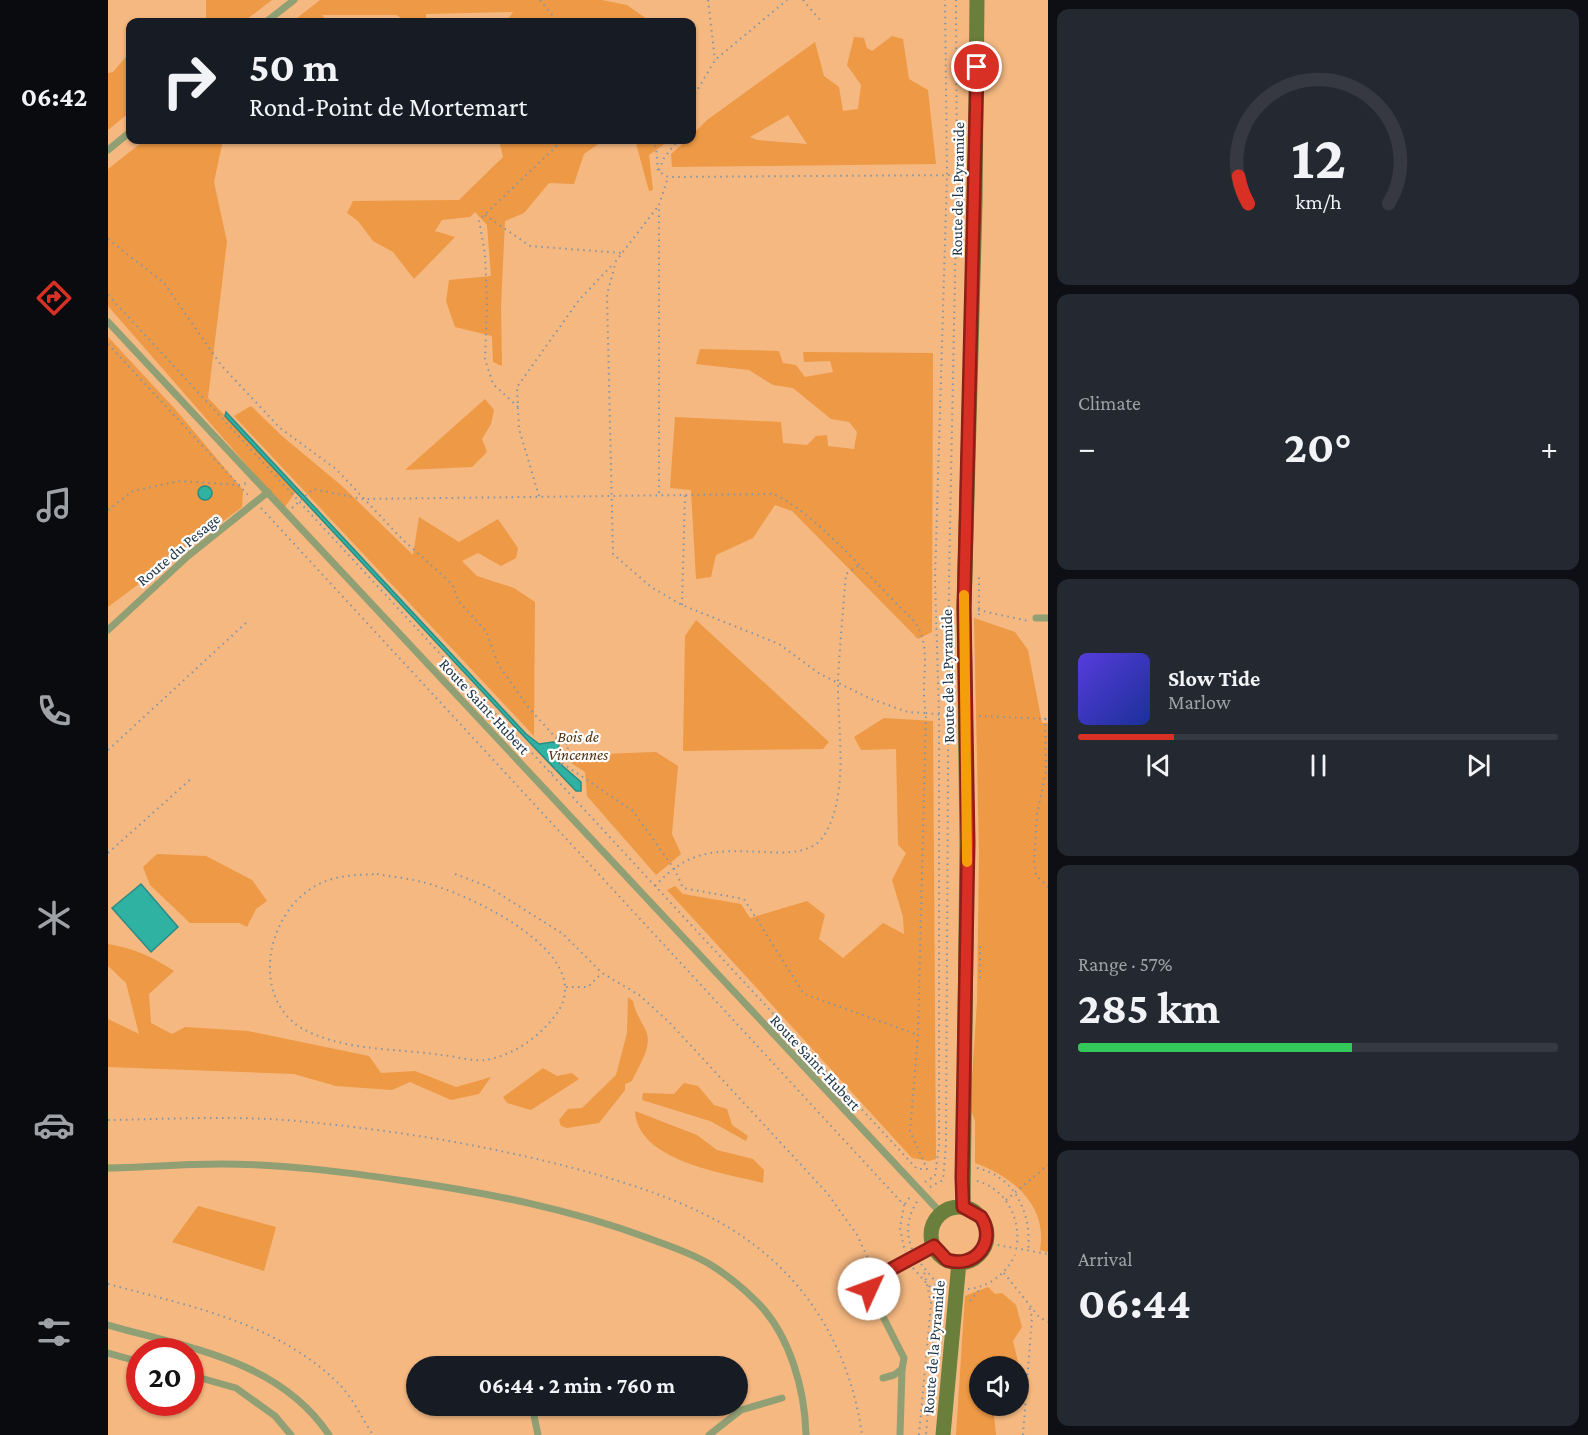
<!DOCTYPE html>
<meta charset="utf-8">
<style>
body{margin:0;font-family:"Crimson Pro",serif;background:#242831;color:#f1f3f6;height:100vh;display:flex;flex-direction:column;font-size:22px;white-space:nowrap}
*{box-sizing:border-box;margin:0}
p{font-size:20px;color:#9ea1a6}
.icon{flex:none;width:33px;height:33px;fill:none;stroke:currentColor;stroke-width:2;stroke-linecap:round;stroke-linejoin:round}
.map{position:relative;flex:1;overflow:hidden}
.sheet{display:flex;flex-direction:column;gap:9px;padding:9px;background:#0d0f14;width:540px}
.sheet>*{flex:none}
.top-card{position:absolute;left:18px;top:18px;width:570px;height:126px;border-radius:12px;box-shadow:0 2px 4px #0004;background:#171b24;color:#f1f3f6;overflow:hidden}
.controls{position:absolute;left:861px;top:1356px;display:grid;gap:12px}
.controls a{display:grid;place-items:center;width:60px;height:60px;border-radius:50%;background:#171b24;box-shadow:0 2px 4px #0004;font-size:30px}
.speed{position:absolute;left:18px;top:1338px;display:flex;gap:12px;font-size:30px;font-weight:700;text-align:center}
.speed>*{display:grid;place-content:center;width:78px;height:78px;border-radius:50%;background:#171b24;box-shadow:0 2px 4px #0004;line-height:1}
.speed .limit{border:9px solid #d22;background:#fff;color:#111}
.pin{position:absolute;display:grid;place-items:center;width:51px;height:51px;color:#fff;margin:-26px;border:3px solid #fff;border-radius:50%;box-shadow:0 2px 6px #0007}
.me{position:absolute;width:66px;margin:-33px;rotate:47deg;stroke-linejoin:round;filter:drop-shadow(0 0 4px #0008)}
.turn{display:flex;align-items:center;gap:21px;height:126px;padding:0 24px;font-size:27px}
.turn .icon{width:78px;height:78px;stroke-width:2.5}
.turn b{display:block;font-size:42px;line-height:51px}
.big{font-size:45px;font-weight:700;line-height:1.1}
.sheet .widget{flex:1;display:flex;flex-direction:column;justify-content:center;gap:9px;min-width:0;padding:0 21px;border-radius:12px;background:#242831}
.sheet .dial{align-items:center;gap:0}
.dial svg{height:156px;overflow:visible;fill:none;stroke:#363941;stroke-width:7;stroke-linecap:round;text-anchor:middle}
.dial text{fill:#f1f3f6;stroke:none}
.song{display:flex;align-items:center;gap:18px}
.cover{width:72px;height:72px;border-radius:9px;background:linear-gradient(135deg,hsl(250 70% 55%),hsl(230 70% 35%))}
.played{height:6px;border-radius:3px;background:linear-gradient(90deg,#d93025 20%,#363941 20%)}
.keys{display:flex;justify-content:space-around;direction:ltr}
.heat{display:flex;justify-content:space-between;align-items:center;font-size:33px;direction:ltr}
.charge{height:9px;border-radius:4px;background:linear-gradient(90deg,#34c759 57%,#363941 0)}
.trip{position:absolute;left:298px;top:1356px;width:342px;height:60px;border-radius:30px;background:#171b24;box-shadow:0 2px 4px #0004;font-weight:700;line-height:60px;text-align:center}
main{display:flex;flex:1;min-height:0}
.dock{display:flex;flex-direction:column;width:108px;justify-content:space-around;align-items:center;background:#090b0e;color:#9ea1a6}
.dock .icon{width:42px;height:42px}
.dock .selected{color:#d93025}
.dock b{font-size:27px;color:#f1f3f6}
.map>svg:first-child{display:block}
.green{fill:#f5b881;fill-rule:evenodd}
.forest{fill:#ed9945;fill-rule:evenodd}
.water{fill:#2fb2a2;stroke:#2a8c86;stroke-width:1.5}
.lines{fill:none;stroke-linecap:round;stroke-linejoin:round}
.path{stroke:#8196a8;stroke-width:2;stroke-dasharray:1.5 4.5;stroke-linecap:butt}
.lane{stroke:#919f74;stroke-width:7}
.secondary{stroke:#6b7f3c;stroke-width:15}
.route-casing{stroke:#8d1f18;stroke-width:15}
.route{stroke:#d93025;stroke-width:10}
.slow{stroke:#f59e0b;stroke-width:10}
.labels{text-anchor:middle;stroke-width:4.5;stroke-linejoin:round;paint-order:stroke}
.street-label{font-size:16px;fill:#1e3445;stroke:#fff}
.park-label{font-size:16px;font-style:italic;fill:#54320f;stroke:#fff}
</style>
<main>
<nav class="dock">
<b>06:42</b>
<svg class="icon selected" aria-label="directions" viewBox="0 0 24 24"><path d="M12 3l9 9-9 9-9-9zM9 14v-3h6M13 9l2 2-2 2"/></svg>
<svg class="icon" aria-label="music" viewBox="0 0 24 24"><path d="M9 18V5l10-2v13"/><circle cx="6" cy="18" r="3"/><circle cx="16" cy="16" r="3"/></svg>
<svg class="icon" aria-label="phone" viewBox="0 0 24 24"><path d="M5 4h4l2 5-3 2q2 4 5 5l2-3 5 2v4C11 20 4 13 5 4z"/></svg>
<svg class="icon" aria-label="climate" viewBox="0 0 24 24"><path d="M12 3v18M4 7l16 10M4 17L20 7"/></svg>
<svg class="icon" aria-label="car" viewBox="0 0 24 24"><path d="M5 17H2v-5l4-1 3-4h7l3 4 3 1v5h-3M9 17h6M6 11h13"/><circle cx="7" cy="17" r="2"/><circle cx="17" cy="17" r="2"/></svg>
<svg class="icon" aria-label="filters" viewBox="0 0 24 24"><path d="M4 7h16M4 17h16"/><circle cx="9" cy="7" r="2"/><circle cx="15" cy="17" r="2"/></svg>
</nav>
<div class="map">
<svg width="940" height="1435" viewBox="0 0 940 1435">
<rect width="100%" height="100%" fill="#cfe4f6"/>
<!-- green -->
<path class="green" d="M 0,0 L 940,0 L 940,1435 L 0,1435 ZM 22,22 L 584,22 L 584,140 L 22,140 ZM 32,1352 L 82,1352 L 82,1402 L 32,1402 ZM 309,1366 L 630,1366 L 630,1406 L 309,1406 ZM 872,1366 L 910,1366 L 910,1406 L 872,1406 Z"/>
<!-- forest -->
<g class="forest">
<path d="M 98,0 L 164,0 L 135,22 L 98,22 Z"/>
<path d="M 212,0 L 494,0 L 519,5 L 543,22 L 398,22 L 405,12 L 318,14 L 318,22 L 297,22 L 289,15 L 214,15 L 219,22 L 184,22 Z"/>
<path d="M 784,36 L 795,39 L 801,79 L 820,90 L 828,164 L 564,167 L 563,154 L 579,140 L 584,140 L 584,135 L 599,120 L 707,42 L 716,76 L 731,87 L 735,111 L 750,109 L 753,85 L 739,65 L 746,37 L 756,38 L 759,48 L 764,51 ZM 680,115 L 699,144 L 649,140 L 642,137 Z"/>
<path d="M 22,52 L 22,112 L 0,130 L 0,73 L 5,72 Z"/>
<path d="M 37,140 L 115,140 L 106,182 L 119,242 L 100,398 L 189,490 L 176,508 L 0,306 L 0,169 Z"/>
<path d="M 391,140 L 496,140 L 476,154 L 466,184 L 441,183 L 416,213 L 397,221 L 393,306 L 394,366 L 385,362 L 384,336 L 347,327 L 338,301 L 341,280 L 383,276 L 379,225 L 367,212 L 362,217 L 334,220 L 327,231 L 347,237 L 306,279 L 285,252 L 265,241 L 250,221 L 239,213 L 245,201 L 351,200 L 395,157 Z"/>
<path d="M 527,140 L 562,140 L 541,155 L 545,190 L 541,191 Z"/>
<path d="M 0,337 L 68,410 L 135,490 L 134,507 L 0,607 Z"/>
<path d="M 592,349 L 671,351 L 675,363 L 688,365 L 697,377 L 725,372 L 722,361 L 696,362 L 695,352 L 825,353 L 824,632 L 810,639 L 684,511 L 667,505 L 645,538 L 608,555 L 603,577 L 588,579 L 583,490 L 562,488 L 567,417 L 673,422 L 675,443 L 699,445 L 708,436 L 719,435 L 720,446 L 746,449 L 749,432 L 741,422 L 723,419 L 685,388 L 665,385 L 641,370 L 588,364 Z"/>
<path d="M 377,399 L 386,410 L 383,424 L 374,439 L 379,452 L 364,467 L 297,470 Z"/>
<path d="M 143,406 L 174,436 L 234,486 L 305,555 L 311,517 L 351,542 L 390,519 L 410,548 L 408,558 L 393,566 L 370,553 L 354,561 L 369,576 L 406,588 L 427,602 L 426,736 L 126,416 Z"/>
<path d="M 866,618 L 907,632 L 920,650 L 934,723 L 940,723 L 940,1252 L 932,1250 C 940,1205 905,1177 867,1163 L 867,1121 L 862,1108 L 869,1002 L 871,853 Z"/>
<path d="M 588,620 L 721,742 L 715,749 L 575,751 L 577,636 Z"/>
<path d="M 776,718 L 825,721 L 828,1159 L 821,1161 L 804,1158 L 559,890 L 567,886 L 575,894 L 633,904 L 642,918 L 699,901 L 717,915 L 711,939 L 735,958 L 775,923 L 796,934 L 795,917 L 784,880 L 798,853 L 790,845 L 788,749 L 753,750 L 746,737 Z"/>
<path d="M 548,752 L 570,766 L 564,834 L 573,854 L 548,875 L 479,796 L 477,772 L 463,763 L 466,755 Z"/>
<path d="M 49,854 L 98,856 L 144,880 L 159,901 L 148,909 L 139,927 L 131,923 L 82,923 L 42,885 L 35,867 Z"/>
<path d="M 0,944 C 25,948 45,957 66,971 L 41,994 L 43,1023 L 64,1034 L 77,1027 L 140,1031 L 261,1056 L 273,1073 L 307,1071 L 348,1087 L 383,1077 L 371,1094 L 343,1100 L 302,1082 L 284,1090 L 228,1086 L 186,1074 L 0,1067 L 0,1019 L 31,1034 L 18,983 L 0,966 Z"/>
<path d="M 520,997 L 525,1001 C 527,1013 533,1020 538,1031 C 545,1047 530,1067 524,1081 L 517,1084 L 517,1090 L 491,1123 L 459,1128 L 453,1126 L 451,1120 L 460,1109 L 474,1108 L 508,1075 L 519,1033 Z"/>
<path d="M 435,1068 L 449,1076 L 464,1073 L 471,1079 L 423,1110 L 399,1103 L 395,1097 Z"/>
<path d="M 576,1083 L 590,1086 L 606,1105 L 619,1109 L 624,1125 L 640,1136 L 638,1141 L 602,1121 L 534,1100 L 535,1093 L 566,1094 Z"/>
<path d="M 527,1111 L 589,1135 L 609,1150 L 645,1159 L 656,1170 L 655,1183 C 616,1173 529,1161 527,1111 Z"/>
<path d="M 90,1206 L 168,1227 L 156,1271 L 64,1242 Z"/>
<path d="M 880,1287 L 887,1294 L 894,1293 L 908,1305 L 914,1327 L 905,1341 L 913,1374 L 911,1383 L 910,1366 L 872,1366 L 872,1406 L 904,1406 L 903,1412 L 886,1415 L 888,1435 L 848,1435 L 857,1296 Z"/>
</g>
<!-- water -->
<g class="water">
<path d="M 118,412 L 418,734 L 431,744 L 445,742 L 451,744 L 449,761 L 473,782 L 473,791 L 468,791 L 423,744 L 117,416 Z"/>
<circle cx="97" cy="493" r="7"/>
<path d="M 33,884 L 70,927 L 43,952 L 4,908 Z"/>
</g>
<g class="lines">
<!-- path -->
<g class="path">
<path d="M 432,0 L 450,22"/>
<path d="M 600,0 L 607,60"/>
<path d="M 695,0 L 712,20"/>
<path d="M 584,99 L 607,60 L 679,0"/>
<path d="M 544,140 L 548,147 L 550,171 L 560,177 L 855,175"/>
<path d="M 551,170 L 556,158 L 570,140"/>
<path d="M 377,215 L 422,246 L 514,253"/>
<path d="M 0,239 L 56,283 L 113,365 L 172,428 L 228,469 L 294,539 L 344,584 L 351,602 L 378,631 L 390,664 L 420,707 L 447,737 L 461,745 L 454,763 L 443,773"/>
<path d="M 0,295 L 809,1169 L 819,1169 L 802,1131 L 810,1035 L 818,713 L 800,712 L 763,699 L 712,674 L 671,644 L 574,605 L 543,587 L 505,554 L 499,295 L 508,261 L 551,205"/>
<path d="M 0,344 L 141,496"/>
<path d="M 410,407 L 385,384 L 377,359 L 379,304 L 377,254 L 371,220 L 455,140"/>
<path d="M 551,493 L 551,205 L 560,177"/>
<path d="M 431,496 L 411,429 L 409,387 L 471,300 L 506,263"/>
<path d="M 153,508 L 796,1205 L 792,1228 L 797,1252"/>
<path d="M 184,508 L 205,489 L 254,499 L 664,494 C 702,506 773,590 806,621 C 826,647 811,682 818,713 L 844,716"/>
<path d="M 0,510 L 25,491 L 72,481 L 131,485 L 139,483"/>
<path d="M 574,605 L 577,495"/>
<path d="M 870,610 L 920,621"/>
<path d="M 871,615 L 871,573"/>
<path d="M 871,716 L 940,719"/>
<path d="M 937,718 L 938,771 L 929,814 L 926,861 L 928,875 L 940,887"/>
<path d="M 0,750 L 140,621"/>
<path d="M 454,763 L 525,811 L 567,870 L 575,888 L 636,899 L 696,994 L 810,1035"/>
<path d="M 0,853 L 84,778"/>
<path d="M 269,874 C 284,877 299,878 314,882 C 357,892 491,953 449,1013 C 433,1036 406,1055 378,1060 C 365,1062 347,1056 333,1055 C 300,1050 258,1050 226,1041 C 212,1037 195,1031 185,1022 C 144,986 162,914 204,888 C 224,875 246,875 269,874 Z"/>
<path d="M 347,874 L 379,886 L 455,934 L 494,973 L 531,995 L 561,1022 L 720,1194 L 749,1235 L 765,1269"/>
<path d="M 547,886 C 581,849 608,850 655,852 C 675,853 705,855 717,834 C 742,792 729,726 730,680 C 732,645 735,609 738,574 L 750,566"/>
<path d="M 872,978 L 872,942"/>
<path d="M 458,987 L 480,987 L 494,973"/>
<path d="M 0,1120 C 66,1119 134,1115 199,1122 C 293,1131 389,1147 480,1172 C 536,1188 598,1208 645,1244 C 707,1290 744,1360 754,1435"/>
<path d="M 869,1168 C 908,1177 924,1214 920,1251"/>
<path d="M 869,1181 C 896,1188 912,1216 909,1243"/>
<path d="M 817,1182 L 827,1176 L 831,1146 L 831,714 L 827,579 L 839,175 L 837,0"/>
<path d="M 822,1187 L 835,1180 L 838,1145 L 841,579 L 849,175 L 848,0"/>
<path d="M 898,1200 L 940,1165"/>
<path d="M 797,1204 L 804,1194"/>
<path d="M 878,1243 L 940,1254"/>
<path d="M 804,1249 C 797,1231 800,1215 810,1200"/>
<path d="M 813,1264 L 827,1281 L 829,1291 L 818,1435"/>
<path d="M 805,1268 L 821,1286 L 829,1290"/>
<path d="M 896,1273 L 931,1317 L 940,1322"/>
<path d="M 0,1284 C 81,1306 167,1322 229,1382 C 243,1395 254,1418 265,1435"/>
<path d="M 860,1289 C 881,1287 898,1274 907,1255"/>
<path d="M 862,1301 L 872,1289"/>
<path d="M 811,1435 L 823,1303 L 816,1271"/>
<path d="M 915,1435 L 924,1317 L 921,1306"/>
</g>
<!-- lane -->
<g class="lane">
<path d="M 158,22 L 186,0"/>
<path d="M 0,150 L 22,132"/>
<path d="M 0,322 L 833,1213"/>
<path d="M 928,618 L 940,618"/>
<path d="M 0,630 L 80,556 L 160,492"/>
<path d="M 0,1168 C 38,1167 76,1164 113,1164 C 175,1164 237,1172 298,1181 C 380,1193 462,1209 540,1238 C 561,1246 584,1253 603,1265 C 619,1275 635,1288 649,1302 C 682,1335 697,1390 698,1435"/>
<path d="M 0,1325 C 80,1348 171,1360 221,1435"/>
<path d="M 0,1353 L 32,1362"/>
<path d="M 82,1375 L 128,1388 L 167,1416 L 183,1435"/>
<path d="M 775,1378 L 786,1375 L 794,1369 L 796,1358 L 761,1289 L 765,1279 L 826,1246"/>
<path d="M 424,1406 L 430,1435"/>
<path d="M 601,1435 L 633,1410 L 674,1398"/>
<path d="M 792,1435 L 794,1369"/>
</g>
<!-- secondary -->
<g class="secondary">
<path d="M 855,1207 L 859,843 L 856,608 L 867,201 L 869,0"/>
<circle cx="851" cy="1235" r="28"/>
<path d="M 835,1435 L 851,1262"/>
</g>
</g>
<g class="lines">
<!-- route casing -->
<g class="route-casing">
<path id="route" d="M 761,1289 L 765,1279 L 826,1246 L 839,1260 C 867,1269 889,1242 873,1217 L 855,1207 L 854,1178 L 860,843 L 856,608 L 869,67"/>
</g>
<!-- route -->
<use href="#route" class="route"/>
<!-- slow -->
<path class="slow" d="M 856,595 L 859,862"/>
</g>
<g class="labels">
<!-- street labels -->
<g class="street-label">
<text transform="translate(849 189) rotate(-89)" y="6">Route de la Pyramide</text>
<text transform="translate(70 549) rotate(-40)" y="6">Route du Pesage</text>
<text transform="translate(839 676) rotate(-91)" y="6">Route de la Pyramide</text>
<text transform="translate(377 706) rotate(47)" y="6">Route Saint-Hubert</text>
<text transform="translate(708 1062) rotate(47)" y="6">Route Saint-Hubert</text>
<text transform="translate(825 1347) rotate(-85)" y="6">Route de la Pyramide</text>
</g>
<!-- park labels -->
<g class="park-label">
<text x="470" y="742">Bois de<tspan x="470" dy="18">Vincennes</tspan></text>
</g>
</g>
</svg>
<div class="controls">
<a><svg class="icon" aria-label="sound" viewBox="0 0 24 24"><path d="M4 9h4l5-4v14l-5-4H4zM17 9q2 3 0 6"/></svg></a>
</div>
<div class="speed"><div class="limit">20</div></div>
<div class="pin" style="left:869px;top:67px;background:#d93025"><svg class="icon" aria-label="arrive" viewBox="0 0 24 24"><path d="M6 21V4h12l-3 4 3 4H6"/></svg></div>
<svg class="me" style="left:761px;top:1289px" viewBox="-20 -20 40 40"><circle r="19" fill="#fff"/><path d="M0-13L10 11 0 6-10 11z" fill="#d93025"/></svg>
<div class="trip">06:44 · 2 min · 760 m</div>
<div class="top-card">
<div class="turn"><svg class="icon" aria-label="right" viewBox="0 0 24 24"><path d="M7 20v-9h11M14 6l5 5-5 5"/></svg><div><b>50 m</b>Rond-Point de Mortemart</div></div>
</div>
</div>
<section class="sheet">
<div class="widget dial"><svg viewBox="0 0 100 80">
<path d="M14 69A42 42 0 1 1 86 69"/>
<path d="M14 69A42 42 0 0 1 9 55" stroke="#d93025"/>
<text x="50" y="56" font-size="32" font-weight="700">12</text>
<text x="50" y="72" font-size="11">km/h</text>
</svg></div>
<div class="widget"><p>Climate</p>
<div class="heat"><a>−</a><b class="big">20°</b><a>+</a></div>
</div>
<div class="widget">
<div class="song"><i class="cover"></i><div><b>Slow Tide</b><p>Marlow</p></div></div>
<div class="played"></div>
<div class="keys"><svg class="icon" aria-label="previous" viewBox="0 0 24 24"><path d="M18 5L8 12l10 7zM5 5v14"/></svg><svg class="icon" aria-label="pause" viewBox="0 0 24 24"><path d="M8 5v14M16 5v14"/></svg><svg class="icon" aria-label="next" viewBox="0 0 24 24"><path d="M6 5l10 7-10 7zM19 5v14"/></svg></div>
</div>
<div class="widget"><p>Range · 57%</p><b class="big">285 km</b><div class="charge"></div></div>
<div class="widget"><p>Arrival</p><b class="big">06:44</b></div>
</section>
</main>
